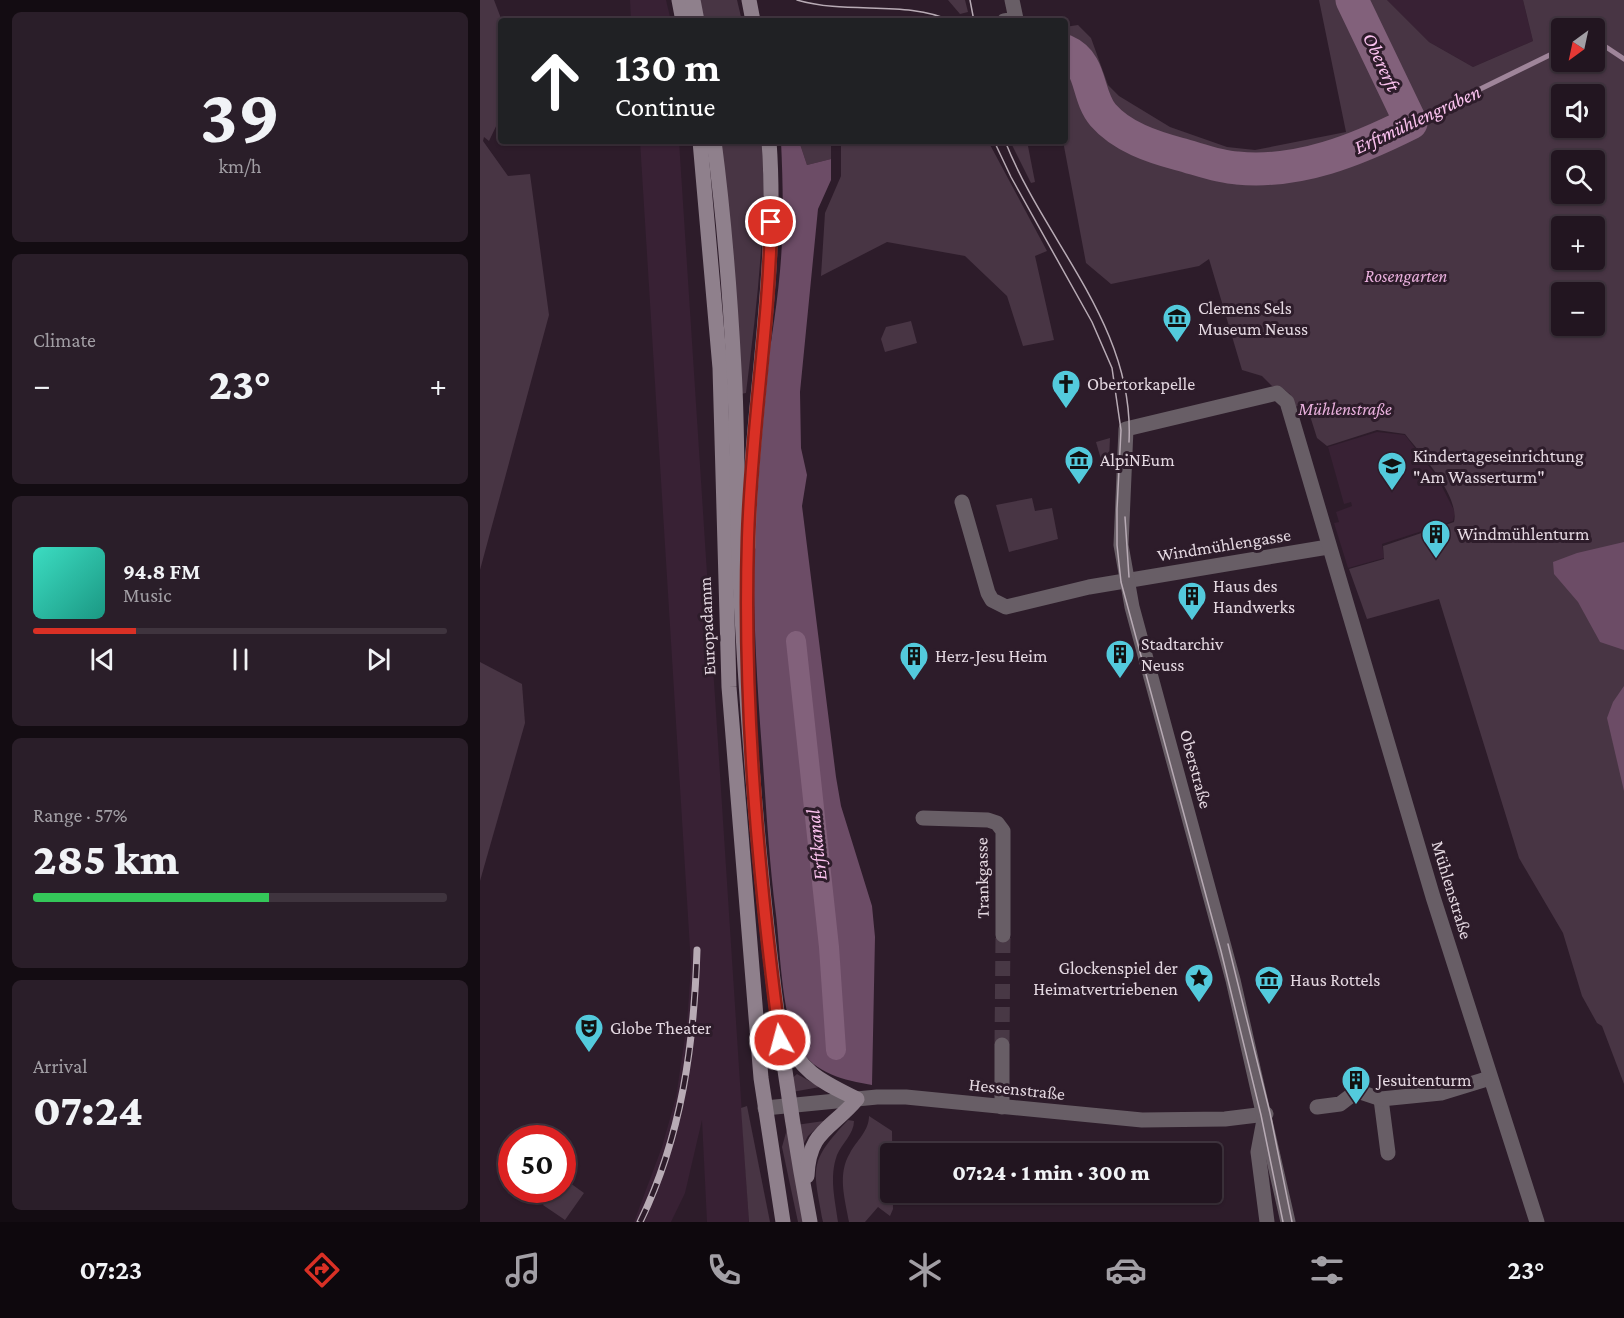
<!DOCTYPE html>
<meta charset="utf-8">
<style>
body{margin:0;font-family:"Crimson Pro",serif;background:#2a1e29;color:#f1f3f6;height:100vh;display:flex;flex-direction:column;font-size:22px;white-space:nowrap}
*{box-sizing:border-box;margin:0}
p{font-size:20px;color:#a29fa5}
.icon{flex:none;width:33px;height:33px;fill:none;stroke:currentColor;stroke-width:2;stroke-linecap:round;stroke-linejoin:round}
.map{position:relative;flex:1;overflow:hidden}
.details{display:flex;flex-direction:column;gap:12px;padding:12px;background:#130c12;width:480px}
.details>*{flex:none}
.banner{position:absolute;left:18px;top:18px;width:570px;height:126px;border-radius:6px;box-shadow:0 2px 4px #0004,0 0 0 2px #3f343e;background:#202124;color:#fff;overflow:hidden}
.needle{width:39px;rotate:213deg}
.buttons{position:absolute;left:1071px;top:18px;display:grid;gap:12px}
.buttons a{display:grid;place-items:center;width:54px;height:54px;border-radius:6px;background:#221520;box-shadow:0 2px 4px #0004,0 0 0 2px #3f343e;font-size:30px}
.speed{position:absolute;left:18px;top:1125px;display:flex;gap:12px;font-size:30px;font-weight:700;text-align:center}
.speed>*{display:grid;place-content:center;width:78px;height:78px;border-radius:50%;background:#221520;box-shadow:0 2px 4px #0004,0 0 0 2px #3f343e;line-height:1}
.speed .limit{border:9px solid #d22;background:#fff;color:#111}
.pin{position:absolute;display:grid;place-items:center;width:51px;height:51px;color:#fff;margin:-26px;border:3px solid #fff;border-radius:50%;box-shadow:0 2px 6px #0007}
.me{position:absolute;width:66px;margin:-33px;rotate:353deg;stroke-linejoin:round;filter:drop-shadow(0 0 4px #0008)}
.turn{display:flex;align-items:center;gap:21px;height:126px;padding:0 18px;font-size:27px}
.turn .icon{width:78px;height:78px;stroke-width:2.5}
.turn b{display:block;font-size:42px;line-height:51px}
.big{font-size:45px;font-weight:800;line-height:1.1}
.details .card{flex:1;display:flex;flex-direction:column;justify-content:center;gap:9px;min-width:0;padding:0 21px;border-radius:9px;background:#2a1e29}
.details .dial{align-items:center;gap:0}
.dial b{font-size:78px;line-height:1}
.song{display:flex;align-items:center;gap:18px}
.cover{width:72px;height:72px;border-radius:9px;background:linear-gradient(135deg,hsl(170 70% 55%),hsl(170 70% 35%))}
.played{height:6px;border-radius:3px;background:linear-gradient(90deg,#d93025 25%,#3f343e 25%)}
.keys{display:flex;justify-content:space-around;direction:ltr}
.heat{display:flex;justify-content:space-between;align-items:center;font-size:33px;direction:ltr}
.charge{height:9px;border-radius:4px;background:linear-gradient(90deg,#34c759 57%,#3f343e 0)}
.trip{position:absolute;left:400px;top:1143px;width:342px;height:60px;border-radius:6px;background:#221520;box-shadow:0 2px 4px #0004,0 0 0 2px #3f343e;font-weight:800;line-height:60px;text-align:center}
.tab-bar{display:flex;height:96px;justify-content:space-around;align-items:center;background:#0e080d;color:#a29fa5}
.tab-bar .icon{width:42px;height:42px}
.tab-bar .current{color:#d93025}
.tab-bar b{font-size:27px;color:#f1f3f6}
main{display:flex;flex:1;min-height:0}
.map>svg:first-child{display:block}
.built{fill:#382134}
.green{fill:#483544;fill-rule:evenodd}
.forest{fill:#6c4c66;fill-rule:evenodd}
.water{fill:#82617b;stroke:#9f859a;stroke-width:1.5}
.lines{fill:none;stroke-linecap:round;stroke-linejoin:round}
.stream{stroke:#9f859a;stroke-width:5}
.canal{stroke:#82617b;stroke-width:20}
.river{stroke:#82617b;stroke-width:33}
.street-tunnel{stroke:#483845;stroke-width:15;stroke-dasharray:15 8;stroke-linecap:butt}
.street{stroke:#685e66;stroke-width:15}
.secondary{stroke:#8f808c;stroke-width:15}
.tram{stroke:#b8abb5;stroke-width:1.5}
.rail-casing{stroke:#b8abb5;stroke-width:7}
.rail{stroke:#2d1c2a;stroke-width:4.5;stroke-dasharray:14;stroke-linecap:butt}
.route-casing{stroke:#8d1f18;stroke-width:15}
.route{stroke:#d93025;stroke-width:10}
.labels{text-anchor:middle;stroke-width:6;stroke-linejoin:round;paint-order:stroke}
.park-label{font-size:18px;font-style:italic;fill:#e9b0dd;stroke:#2d1c2a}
.poi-label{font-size:18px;fill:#e4d8e1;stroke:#2d1c2a;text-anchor:start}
.street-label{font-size:18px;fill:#e4d8e1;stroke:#2d1c2a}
.water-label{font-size:20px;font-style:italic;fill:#fbc2ef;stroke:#2d1c2a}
</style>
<main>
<section class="details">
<div class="card dial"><b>39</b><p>km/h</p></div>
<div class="card"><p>Climate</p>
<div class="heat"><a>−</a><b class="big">23°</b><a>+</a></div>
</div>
<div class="card">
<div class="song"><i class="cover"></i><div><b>94.8 FM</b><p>Music</p></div></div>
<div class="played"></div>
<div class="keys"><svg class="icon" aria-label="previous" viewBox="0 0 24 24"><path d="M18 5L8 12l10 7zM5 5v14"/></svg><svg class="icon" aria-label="pause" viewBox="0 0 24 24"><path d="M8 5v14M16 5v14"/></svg><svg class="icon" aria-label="next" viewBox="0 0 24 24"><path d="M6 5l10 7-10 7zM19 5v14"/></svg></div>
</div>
<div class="card"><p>Range · 57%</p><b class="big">285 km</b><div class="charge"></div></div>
<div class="card"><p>Arrival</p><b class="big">07:24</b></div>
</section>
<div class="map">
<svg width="1144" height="1222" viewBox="0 0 1144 1222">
<rect width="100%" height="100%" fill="#2d1c2a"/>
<!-- built -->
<g class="built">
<path d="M 150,0 L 186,0 L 191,21 L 151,21 Z"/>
<path d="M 907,0 L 1043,0 L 1053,41 L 993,67 L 949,42 Z"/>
<path d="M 160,141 L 199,141 L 269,1222 L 227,1222 L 222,1120 L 205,1193 L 191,1222 L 154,1222 L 182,1147 L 196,1097 L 207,1024 L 211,965 Z"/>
<path d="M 897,432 L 925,435 L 957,477 L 975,512 L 973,521 L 902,544 L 904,558 L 868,568 L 854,523 L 859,522 L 856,512 L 872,506 L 871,502 L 864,504 L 848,447 Z"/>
</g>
<!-- green -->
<g class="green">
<path d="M 0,0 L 14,0 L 22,21 L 21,116 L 9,141 L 4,137 L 3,141 L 28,176 L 50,174 L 69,315 L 0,570 Z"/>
<path d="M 220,0 L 257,0 L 262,21 L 224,21 Z"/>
<path d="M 468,0 L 485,0 L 488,12 L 480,14 Z"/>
<path d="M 839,0 L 907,0 L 949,42 L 993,67 L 1053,41 L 1043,0 L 1144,0 L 1144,1084 L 1122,1026 L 1117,1023 L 1102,996 L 1083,933 L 1039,858 L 959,599 L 887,619 L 869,569 L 904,559 L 903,546 L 974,522 C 980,496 941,454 925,434 L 897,430 L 847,446 L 837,438 L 826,403 L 815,407 L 810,394 L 801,387 L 792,386 L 782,376 L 762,370 L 729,259 L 719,266 L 631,284 L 606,263 L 583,141 L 585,141 L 585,27 L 598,25 L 611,38 L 628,85 L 639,96 L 690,127 L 747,147 L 775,150 L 866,132 ZM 1082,28 L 1114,28 L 1114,62 L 1082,62 ZM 1082,94 L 1114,94 L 1114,128 L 1082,128 ZM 1082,160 L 1114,160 L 1114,194 L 1082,194 ZM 1082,226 L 1114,226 L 1114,260 L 1082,260 ZM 1082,292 L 1114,292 L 1114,326 L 1082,326 Z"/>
<path d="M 240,141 L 281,141 L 282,144 C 287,228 276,310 266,393 L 260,394 Z"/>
<path d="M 319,141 L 351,141 L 351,159 L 327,165 Z"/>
<path d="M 361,141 L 508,141 L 567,251 L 555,256 L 574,340 L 543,346 L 527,296 L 485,256 L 407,242 L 341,276 L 345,213 L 361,176 Z"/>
<path d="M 530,141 L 547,141 L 555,182 L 551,183 Z"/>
<path d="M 431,321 L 437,343 L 405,352 L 401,339 L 406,327 Z"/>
<path d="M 630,438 L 629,459 L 623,466 L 616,442 Z"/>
<path d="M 552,498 L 555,511 L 572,508 L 578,539 L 529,552 L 516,505 Z"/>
<path d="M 0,662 L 42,684 L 45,723 L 0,881 Z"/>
<path d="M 317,1074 L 340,1087 L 312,1092 L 311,1079 Z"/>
<path d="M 267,1106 L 290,1222 L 269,1222 L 261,1108 Z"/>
<path d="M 389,1116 L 412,1131 L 413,1209 L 410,1216 L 398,1207 L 385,1222 L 369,1222 C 365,1199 357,1174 370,1153 C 377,1140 389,1131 389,1116 Z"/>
<path d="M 368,1120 L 374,1121 C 374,1134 362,1143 357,1155 C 349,1177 355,1199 358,1222 L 343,1222 C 333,1166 328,1163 368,1120 Z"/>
<path d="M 344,1121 L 328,1136 L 321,1149 L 316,1125 Z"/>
<path d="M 307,1129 L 323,1222 L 318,1222 L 302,1147 Z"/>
<path d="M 83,1178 L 104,1193 L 85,1220 L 63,1205 L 73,1190 L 82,1190 Z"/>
</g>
<!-- forest -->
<g class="forest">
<path d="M 301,141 L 319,141 L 327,165 L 351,159 L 351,180 L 338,209 L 320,392 L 321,448 L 327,475 L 322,506 L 356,777 L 361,806 L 392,906 L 395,937 L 392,1085 C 364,1080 335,1074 319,1047 C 302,1021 300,948 296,915 C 289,860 286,805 282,750 C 274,647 270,543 278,440 C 283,383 295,328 300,271 C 304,228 303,184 301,141 ZM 321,639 L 355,946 L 361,1051 L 350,1050 L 343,948 L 309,641 Z"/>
<path d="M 1144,542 L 1144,650 L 1120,642 L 1098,602 L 1074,574 L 1073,562 L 1097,553 Z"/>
<path d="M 1144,686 L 1144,791 L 1127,718 L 1133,702 Z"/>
</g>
<!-- water -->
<path class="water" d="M 860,0 L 887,0 L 936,107 L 910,119 L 909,101 Z"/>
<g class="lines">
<!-- stream -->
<g class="stream">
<path d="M 1114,45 L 1123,45 L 1144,59"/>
<path d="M 931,123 L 1082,49"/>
</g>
<!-- canal -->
<path class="canal" d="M 316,641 L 349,947 L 356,1050"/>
<!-- river -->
<path class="river" d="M 585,51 C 613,63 606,95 623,115 C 642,137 673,147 699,154 C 718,159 738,167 757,168 C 819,174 877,150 931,123 L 872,0"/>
<!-- street-tunnel -->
<path class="street-tunnel" d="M 522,1045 L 523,935"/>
<!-- street -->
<g class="street">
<path d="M 524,21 L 536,19 L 532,0"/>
<path d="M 482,502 L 508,593 L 512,600 L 526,607 L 609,587 L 848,547"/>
<path d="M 443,818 L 508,820 L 517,823 L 523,831 L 523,935"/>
<path d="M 901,1099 L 908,1153"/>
<path d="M 522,1107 L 522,1045"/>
<path d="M 837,1107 L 860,1104 L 877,1091 L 901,1099 L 961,1093 L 1010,1078"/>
<path d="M 285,1108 L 397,1097 L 426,1097 L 662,1120 L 745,1119 L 786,1114"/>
<path d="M 784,1120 L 778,1152 L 787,1222"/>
<path d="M 808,1222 L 753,980 L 652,607 L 641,545 L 646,429 L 797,393 L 807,402 L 953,897 L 1057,1222"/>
</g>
<!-- secondary -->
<g class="secondary">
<path d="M 199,0 L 203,21"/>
<path d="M 213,0 L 217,21"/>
<path d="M 269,0 L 273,21"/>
<path d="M 220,141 L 240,368 L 249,687 L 281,1078 L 303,1222"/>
<path d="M 234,141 C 244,217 250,293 254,369 C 258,433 256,497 259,560 C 270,782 289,1004 330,1222"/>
<path d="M 268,547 C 270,411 299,277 289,141"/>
<path d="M 304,1034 C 321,1073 341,1081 377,1099 C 351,1130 329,1130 327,1176"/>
</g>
<!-- tram -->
<g class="tram">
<path d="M 317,0 C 367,15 428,0 471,21"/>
<path d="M 490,0 L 494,21"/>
<path d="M 514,141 L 531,177 L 612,322 L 632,368 L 641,430 L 637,509 L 637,545 L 641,582 L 741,951 L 781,1115 L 803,1222"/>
<path d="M 525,141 C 565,243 655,325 649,442"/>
<path d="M 645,517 L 649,577"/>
<path d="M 748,944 L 790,1113 L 812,1222"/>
</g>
<!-- rail casing -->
<g class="rail-casing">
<path id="rail" d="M 160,1222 C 202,1136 214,1044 217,950"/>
</g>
<!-- rail -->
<use href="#rail" class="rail"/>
</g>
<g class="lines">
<!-- route casing -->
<g class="route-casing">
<path id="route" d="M 291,222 C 289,328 271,432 268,538 C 263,705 278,874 300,1040"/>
</g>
<!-- route -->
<use href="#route" class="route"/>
</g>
<!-- icons -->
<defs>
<g id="museum-pin" transform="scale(1.5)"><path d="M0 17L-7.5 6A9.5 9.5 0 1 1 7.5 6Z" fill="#53cadc" stroke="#2d1c2a"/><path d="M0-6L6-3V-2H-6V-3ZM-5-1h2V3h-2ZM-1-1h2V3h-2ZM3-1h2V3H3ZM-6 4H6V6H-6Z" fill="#111"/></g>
<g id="church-pin" transform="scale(1.5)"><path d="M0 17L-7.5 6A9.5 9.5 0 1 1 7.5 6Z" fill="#53cadc" stroke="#2d1c2a"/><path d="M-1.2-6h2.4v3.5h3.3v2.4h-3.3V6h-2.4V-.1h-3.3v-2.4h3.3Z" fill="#111"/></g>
<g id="school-pin" transform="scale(1.5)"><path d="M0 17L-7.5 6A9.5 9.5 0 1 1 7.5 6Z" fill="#53cadc" stroke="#2d1c2a"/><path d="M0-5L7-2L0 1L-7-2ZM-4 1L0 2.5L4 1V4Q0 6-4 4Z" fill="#111"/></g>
<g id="building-pin" transform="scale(1.5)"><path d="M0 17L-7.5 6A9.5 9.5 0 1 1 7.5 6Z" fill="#53cadc" stroke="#2d1c2a"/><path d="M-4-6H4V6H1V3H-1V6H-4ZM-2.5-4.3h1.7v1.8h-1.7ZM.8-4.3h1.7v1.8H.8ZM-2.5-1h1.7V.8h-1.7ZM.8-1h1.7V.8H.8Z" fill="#111"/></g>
<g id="sight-pin" transform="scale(1.5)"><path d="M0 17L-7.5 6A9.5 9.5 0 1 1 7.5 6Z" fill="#53cadc" stroke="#2d1c2a"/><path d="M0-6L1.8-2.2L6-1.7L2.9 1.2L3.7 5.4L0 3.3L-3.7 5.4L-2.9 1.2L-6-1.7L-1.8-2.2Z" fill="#111"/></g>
<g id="theatre-pin" transform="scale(1.5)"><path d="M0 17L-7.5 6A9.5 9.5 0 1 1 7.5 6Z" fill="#53cadc" stroke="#2d1c2a"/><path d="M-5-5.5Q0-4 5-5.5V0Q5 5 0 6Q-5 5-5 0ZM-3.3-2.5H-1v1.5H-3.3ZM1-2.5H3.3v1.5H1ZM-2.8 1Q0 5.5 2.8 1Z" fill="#111"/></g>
</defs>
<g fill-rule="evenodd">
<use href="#museum-pin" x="697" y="318"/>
<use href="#church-pin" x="586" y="384"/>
<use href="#museum-pin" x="599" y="460"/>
<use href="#school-pin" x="912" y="466"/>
<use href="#building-pin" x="956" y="534"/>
<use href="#building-pin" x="712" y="596"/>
<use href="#building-pin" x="640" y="654"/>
<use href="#building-pin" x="434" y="656"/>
<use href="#sight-pin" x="719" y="978"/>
<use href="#museum-pin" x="789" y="980"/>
<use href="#theatre-pin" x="109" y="1028"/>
<use href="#building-pin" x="876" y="1080"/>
</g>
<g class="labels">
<!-- park labels -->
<g class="park-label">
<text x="926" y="282">Rosengarten</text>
<text x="865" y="415">Mühlenstraße</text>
</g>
<!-- poi labels -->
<g class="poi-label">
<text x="718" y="314">Clemens Sels<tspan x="718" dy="21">Museum Neuss</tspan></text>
<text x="607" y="390">Obertorkapelle</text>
<text x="933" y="462">Kindertageseinrichtung<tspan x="933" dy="21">"Am Wasserturm"</tspan></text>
<text x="620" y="466">AlpiNEum</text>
<text x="977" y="540">Windmühlenturm</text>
<text x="733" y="592">Haus des<tspan x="733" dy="21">Handwerks</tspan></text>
<text x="661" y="650">Stadtarchiv<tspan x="661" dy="21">Neuss</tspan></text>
<text x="455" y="662">Herz-Jesu Heim</text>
<text x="698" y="974" text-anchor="end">Glockenspiel der<tspan x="698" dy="21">Heimatvertriebenen</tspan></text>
<text x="810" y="986">Haus Rottels</text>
<text x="130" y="1034">Globe Theater</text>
<text x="897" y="1086">Jesuitenturm</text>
</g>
<!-- street labels -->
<g class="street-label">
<text transform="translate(744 545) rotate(-9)" y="6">Windmühlengasse</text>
<text transform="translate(227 626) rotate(-93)" y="6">Europadamm</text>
<text transform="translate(716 769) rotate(75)" y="6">Oberstraße</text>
<text transform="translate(502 878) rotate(-91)" y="6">Trankgasse</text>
<text transform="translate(972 890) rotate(73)" y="6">Mühlenstraße</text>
<text transform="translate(537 1089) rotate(6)" y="6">Hessenstraße</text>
</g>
<!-- water labels -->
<g class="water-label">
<text transform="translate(902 62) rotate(65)" y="7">Obererft</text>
<text transform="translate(937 119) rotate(-25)" y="7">Erftmühlengraben</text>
<text transform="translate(336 845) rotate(-96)" y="7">Erftkanal</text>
</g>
</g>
</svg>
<div class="buttons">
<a><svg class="needle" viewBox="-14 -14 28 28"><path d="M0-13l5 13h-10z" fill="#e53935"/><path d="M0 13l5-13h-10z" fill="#a29fa5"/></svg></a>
<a><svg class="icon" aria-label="sound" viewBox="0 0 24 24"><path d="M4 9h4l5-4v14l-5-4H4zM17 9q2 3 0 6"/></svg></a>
<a><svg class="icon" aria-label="search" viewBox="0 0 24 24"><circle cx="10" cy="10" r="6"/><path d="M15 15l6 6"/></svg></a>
<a>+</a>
<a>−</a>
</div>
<div class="speed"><div class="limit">50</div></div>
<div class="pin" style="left:291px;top:222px;background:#d93025"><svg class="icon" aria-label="arrive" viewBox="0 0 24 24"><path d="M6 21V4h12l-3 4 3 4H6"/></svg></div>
<svg class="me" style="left:300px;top:1040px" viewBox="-20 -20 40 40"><circle r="17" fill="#d93025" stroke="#fff" stroke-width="3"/><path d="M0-11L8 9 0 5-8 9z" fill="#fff"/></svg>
<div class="trip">07:24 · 1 min · 300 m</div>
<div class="banner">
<div class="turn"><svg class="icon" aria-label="ahead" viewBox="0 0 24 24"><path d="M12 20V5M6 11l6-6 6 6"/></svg><div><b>130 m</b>Continue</div></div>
</div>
</div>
</main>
<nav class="tab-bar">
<b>07:23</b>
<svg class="icon current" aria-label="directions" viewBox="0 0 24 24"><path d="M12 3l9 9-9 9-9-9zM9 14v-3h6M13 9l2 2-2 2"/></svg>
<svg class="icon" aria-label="music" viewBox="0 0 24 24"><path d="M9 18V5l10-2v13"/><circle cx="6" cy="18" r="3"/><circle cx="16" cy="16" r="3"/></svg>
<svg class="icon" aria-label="phone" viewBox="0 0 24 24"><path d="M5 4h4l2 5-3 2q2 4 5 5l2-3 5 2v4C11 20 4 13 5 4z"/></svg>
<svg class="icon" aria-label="climate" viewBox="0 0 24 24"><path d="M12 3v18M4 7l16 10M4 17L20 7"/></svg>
<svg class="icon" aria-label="car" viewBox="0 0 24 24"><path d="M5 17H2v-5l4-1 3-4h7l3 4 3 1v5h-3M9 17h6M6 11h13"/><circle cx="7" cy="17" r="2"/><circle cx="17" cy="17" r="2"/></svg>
<svg class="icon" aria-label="filters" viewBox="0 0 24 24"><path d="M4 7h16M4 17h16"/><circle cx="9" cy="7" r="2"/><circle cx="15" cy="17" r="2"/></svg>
<b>23°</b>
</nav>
